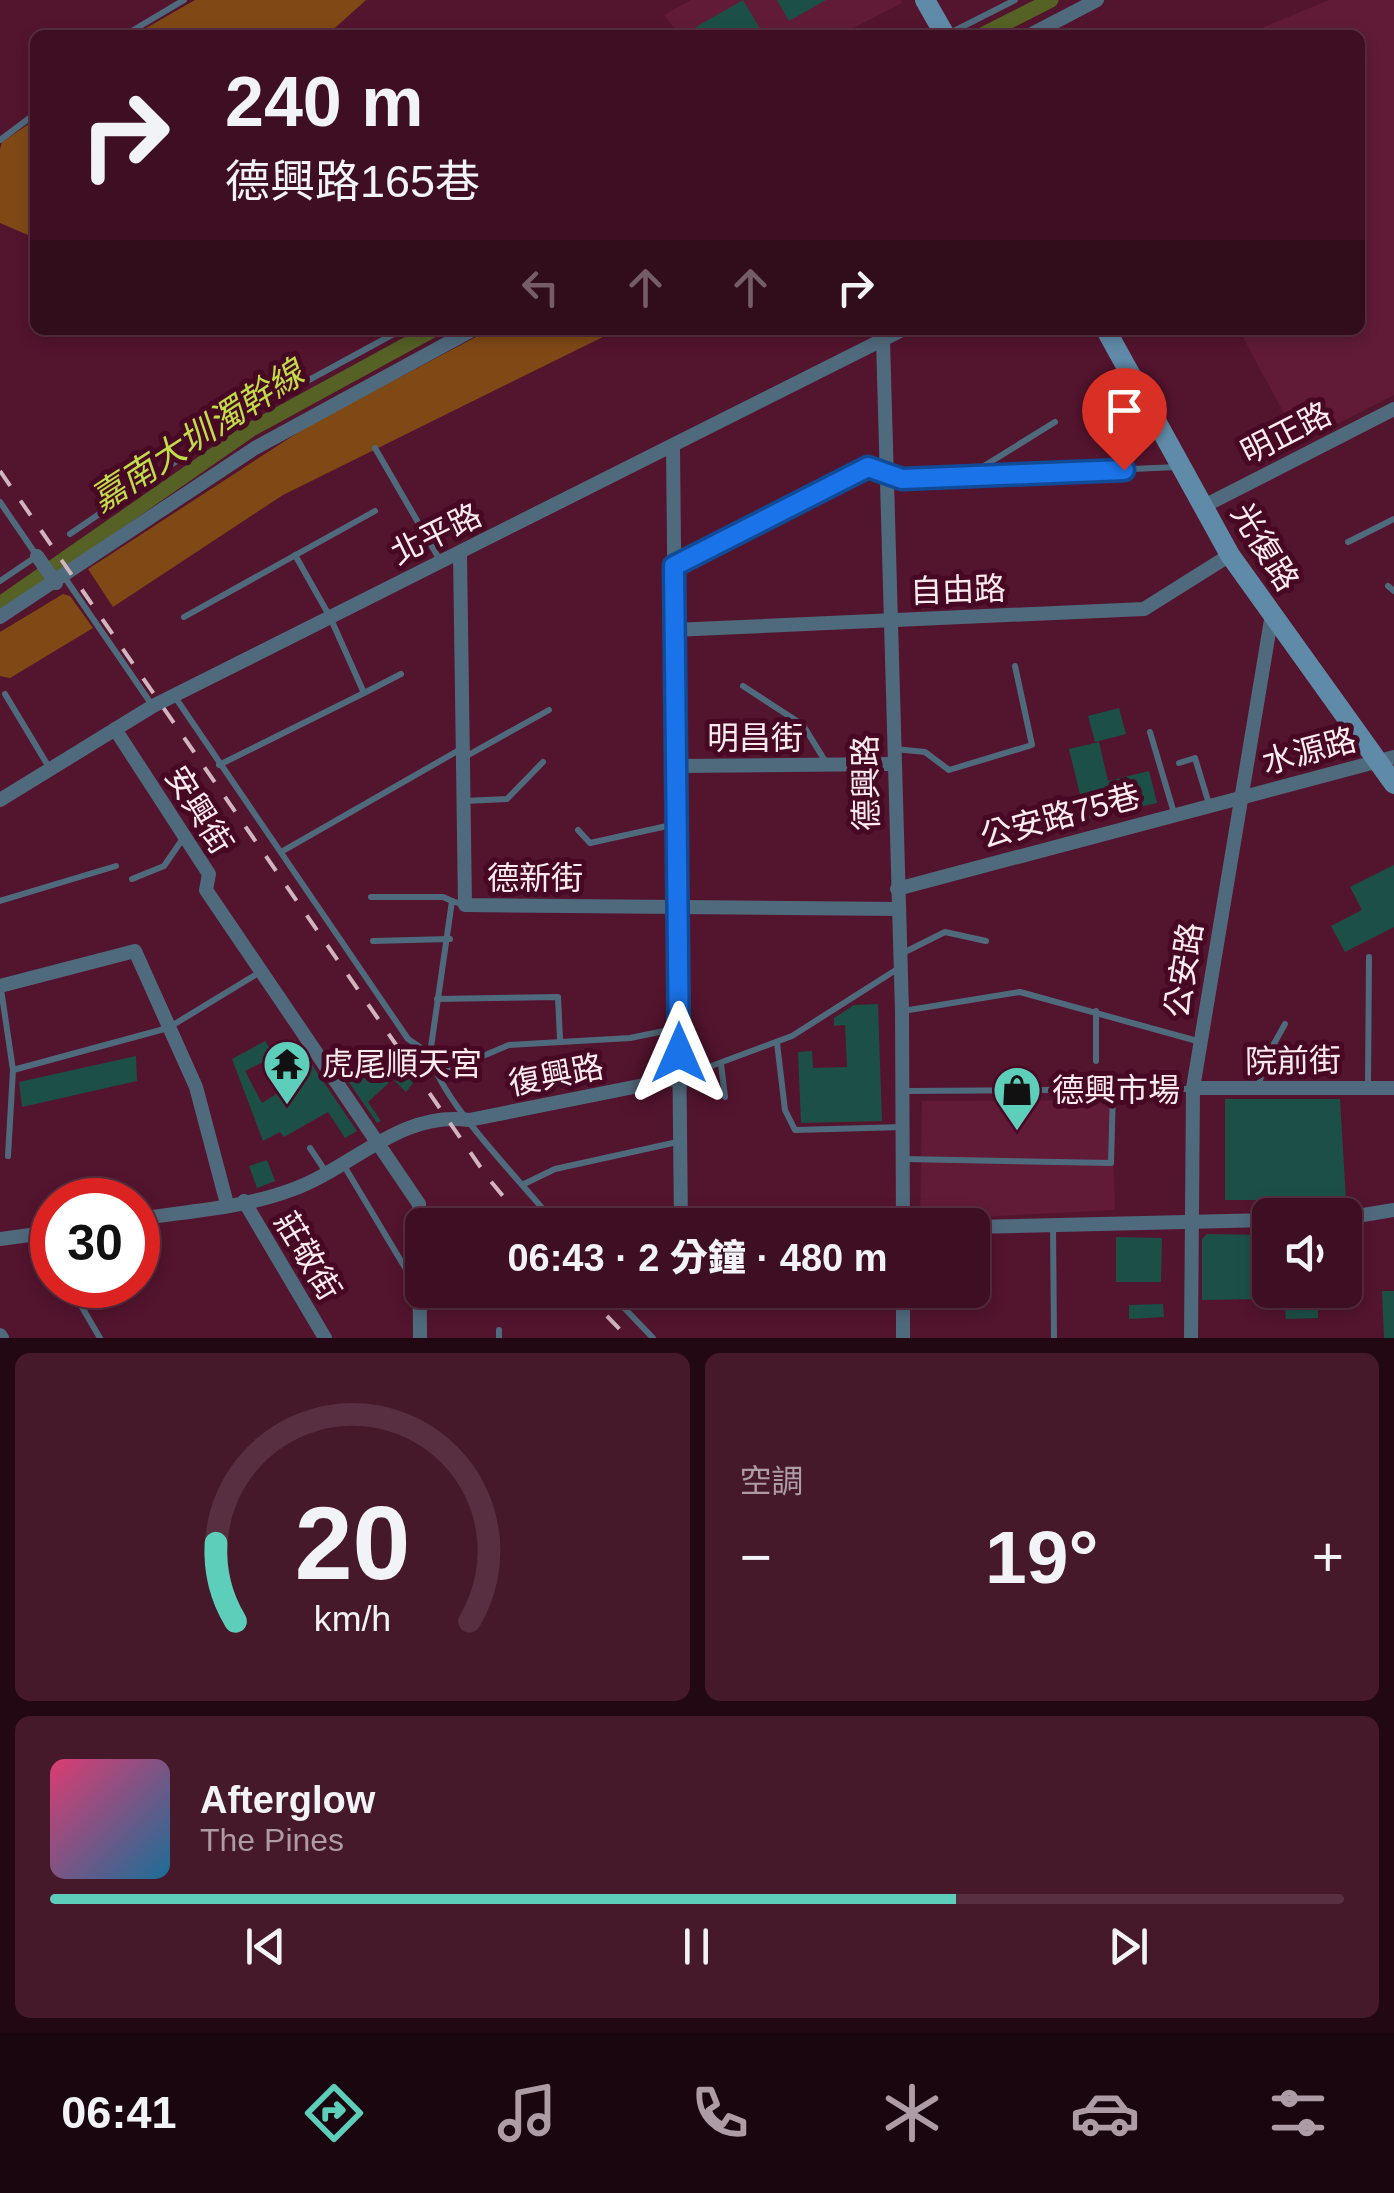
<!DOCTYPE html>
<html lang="zh-TW">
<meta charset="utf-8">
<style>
body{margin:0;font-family:Arial,"Noto Sans TC",sans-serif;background:#45182a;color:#f1f3f6;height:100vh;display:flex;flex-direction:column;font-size:38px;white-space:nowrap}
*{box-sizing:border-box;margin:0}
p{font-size:32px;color:#ad9ca5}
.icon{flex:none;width:55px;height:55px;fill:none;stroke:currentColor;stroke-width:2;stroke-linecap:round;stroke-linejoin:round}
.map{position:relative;height:1338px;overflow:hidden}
.drawer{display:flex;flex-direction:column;gap:15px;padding:15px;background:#220813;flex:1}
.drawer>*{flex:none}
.banner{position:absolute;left:30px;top:30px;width:1335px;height:305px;border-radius:15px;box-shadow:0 5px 15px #0003,0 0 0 2px #572f40;background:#3e0f22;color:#f1f3f6;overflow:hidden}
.controls{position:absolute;left:1252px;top:1198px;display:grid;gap:20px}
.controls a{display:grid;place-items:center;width:110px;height:110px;border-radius:15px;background:#3e0f22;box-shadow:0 5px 15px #0003,0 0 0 2px #572f40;font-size:50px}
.speed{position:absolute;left:30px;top:1178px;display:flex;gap:20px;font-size:50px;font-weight:700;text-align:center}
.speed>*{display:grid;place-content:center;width:130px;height:130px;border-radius:50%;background:#3e0f22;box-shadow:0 5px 15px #0003,0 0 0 2px #572f40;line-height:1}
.speed .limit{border:15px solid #d22;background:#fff;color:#111}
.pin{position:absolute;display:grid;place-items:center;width:85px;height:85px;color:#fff;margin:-102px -42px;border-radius:50% 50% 50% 0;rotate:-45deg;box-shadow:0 0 10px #0007}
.pin .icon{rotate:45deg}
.me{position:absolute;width:110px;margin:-55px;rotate:0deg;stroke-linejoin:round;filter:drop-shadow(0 0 8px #0008)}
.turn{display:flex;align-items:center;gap:35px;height:210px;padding:0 30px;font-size:45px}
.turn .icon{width:130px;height:130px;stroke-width:2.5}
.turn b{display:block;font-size:70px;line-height:85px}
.lanes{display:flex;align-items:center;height:95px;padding:0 30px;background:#0003;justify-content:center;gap:50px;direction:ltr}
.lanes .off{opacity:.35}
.big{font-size:75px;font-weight:800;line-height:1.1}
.drawer .widget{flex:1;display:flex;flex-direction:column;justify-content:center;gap:15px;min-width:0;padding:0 35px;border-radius:15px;background:#45182a}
.drawer .dial{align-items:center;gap:0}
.dial svg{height:260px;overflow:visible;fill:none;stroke:#572f40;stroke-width:7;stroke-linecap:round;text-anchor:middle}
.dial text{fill:#f1f3f6;stroke:none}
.song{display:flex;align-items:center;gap:30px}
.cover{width:120px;height:120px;border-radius:15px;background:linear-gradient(135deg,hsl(340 70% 55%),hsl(200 70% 35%))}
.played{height:10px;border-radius:5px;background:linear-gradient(90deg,#5dceb9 70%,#572f40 70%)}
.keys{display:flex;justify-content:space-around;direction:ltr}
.heat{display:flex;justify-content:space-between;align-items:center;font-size:55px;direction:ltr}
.drawer .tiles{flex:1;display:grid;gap:15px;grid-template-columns:1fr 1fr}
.widget:last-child{grid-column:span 2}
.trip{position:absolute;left:405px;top:1208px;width:585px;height:100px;border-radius:15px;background:#3e0f22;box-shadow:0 5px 15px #0003,0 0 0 2px #572f40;font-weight:800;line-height:100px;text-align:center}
.menu{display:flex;height:160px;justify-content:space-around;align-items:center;background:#19060e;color:#ad9ca5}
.menu .icon{width:70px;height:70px}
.menu .current{color:#5dceb9}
.menu b{font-size:45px;color:#f1f3f6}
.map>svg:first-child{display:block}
.built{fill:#611b37}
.green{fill:#7f4915}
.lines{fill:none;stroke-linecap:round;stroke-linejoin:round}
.canal{stroke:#556125;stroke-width:15}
.building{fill:#1c5047;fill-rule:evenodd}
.lane{stroke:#506a7d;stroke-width:6}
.street{stroke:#506a7d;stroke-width:14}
.secondary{stroke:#608ba8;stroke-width:20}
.rail{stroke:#d0b4be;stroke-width:4;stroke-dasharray:18 18;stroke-linecap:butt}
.route-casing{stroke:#114b97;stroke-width:25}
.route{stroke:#1a73e8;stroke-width:18}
.labels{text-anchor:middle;stroke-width:10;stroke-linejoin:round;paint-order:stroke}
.street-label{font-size:32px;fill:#fbebef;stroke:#470824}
.poi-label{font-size:32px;fill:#fbebef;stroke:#470824;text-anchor:start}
.water-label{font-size:35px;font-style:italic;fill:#c0dc46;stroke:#470824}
</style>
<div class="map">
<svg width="1394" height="1338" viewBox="0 0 1394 1338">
<rect width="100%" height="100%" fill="#53142e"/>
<!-- built -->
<g class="built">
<path d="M 691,0 L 901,0 L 902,3 L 840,35 L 679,35 L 664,15 Z"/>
<path d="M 1329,0 L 1394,0 L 1394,395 L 1300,443 L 1239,330 L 1360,330 L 1360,35 L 1245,35 Z"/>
<path d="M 1112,1100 L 1115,1210 L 920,1220 L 922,1101 Z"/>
</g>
<!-- green -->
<g class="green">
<path d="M 195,0 L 366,0 L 327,35 L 134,35 Z"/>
<path d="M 35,120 L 35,238 L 0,223 L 0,149 L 2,142 Z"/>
<path d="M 489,330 L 617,330 L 283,495 L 113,607 L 88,569 L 308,426 Z"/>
<path d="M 63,594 L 70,596 L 93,628 L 10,678 L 0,676 L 0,632 Z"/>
</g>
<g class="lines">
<!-- canal -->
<g class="canal">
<path d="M 982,35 L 1051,0"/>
<path d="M 0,604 L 250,430 L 433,330"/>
</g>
</g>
<!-- building -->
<g class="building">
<path d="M 743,0 L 764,35 L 700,35 L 696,27 Z"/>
<path d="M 777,0 L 826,0 L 789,21 Z"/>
<path d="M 1119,708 L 1126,734 L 1095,742 L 1088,716 Z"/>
<path d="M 1099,742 L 1108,781 L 1149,771 L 1157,803 L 1086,819 L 1069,749 Z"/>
<path d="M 1394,865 L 1394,927 L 1345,952 L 1331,926 L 1362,910 L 1350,887 Z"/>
<path d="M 878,1004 L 882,1121 L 801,1123 L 798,1052 L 812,1051 L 813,1068 L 847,1067 L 845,1025 L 834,1026 L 834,1018 L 854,1005 Z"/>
<path d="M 295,1040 L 357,1131 L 345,1138 L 328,1112 L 284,1137 L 280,1132 L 263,1141 L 232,1059 L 265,1041 L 274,1055 ZM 271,1058 L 289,1086 L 262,1103 L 245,1071 Z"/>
<path d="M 387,1053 L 413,1083 L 406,1092 L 393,1079 L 368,1102 L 381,1121 L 377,1123 L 348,1081 Z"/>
<path d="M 136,1056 L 137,1081 L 22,1107 L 19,1082 Z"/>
<path d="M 1225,1099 L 1340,1099 L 1346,1200 L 1225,1200 Z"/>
<path d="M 267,1160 L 275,1181 L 257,1188 L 249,1166 Z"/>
<path d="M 1207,1234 L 1270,1235 L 1270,1290 L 1342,1290 L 1342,1306 L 1318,1306 L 1318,1318 L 1286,1319 L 1285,1307 L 1262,1308 L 1262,1299 L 1202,1300 L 1202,1239 Z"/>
<path d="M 1116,1237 L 1162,1238 L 1161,1282 L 1116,1282 Z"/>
<path d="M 1382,1291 L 1394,1291 L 1394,1338 L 1384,1338 Z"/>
<path d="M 1163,1304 L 1164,1317 L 1129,1319 L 1129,1305 Z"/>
</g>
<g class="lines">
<!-- lane -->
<g class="lane">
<path d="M 950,33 L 1015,0"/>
<path d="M 125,35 L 184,0"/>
<path d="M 0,140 L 35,114"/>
<path d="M 375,448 L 441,562"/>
<path d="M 971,474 L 1055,422"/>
<path d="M 0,502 L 37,556 L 0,581"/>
<path d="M 70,534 L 241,417 L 401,330"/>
<path d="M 1348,542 L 1394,519"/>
<path d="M 677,564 L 868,467 L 902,479 L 1178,467"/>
<path d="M 65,578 L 152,705"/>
<path d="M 1388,586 L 1394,591"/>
<path d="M 184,617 L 375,511"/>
<path d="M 743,686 L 803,725 L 827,764"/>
<path d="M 364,693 L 401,674"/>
<path d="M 5,694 L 50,769"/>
<path d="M 175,697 L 408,1039 L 430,1054 C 440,1102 523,1182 556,1225"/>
<path d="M 1150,732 L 1174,813"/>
<path d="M 895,749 L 925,752 L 949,770 L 1032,745 L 1015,666"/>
<path d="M 463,758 L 549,710"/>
<path d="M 1179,763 L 1195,758 L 1209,804"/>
<path d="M 219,765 L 364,693 L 330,617 L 295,555"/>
<path d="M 464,801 L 507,799 L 543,762"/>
<path d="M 578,830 L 590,843 L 676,824"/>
<path d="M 281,852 L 461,749"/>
<path d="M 132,879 L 164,866 L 184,837"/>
<path d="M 371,897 L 443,897 L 452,901"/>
<path d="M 0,901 L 116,866"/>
<path d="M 373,941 L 450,939"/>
<path d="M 901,954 L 945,932 L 986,941"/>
<path d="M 1,989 L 13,1070 L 8,1156"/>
<path d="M 437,999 L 558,997 L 560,1039"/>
<path d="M 903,1011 L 1020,992 L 1201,1042"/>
<path d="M 777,1043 L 785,1110 L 795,1130 L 904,1127"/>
<path d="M 430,1054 L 452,901 L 465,905"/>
<path d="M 1096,1061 L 1096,1011"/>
<path d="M 721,1064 L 725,1097"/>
<path d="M 13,1070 L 168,1028 L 260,972"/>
<path d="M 438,1075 L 509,1045 L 630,1038 L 679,1028"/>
<path d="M 679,1078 L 792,1036 L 899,968"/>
<path d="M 1368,1086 L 1369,957"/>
<path d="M 1258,1088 L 1266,1058 L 1285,1024"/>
<path d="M 905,1091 L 1192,1089"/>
<path d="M 310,1148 L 326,1172"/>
<path d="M 904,1159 L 1111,1163 L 1113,1091"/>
<path d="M 343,1164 L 416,1286"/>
<path d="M 524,1184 L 555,1169 L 682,1141"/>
<path d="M 1053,1227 L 1054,1338"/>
<path d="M 43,1235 L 52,1253"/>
<path d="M 69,1285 L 100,1338"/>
<path d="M 607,1290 L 653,1338"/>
<path d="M 499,1338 L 499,1330"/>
</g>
<!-- street -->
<g class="street">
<path d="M 1030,35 L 1097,0"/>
<path d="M 883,340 L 902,1011 L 903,1225"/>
<path d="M 673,448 L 681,1225"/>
<path d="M 1204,506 L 1394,409"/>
<path d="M 460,553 L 465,905 L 898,909"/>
<path d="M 37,556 L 56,583"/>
<path d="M 0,617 L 255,448 L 472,330"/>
<path d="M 673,630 L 1144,609 L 1230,555"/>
<path d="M 115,729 L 209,874 L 206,890 L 419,1204 L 420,1338"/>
<path d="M 677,766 L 893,764"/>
<path d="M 0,800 L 153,706 L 902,330"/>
<path d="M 897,889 L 1394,757"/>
<path d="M 0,986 L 135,951 L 196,1087 L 227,1204"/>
<path d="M 1193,1088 L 1394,1088"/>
<path d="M 244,1201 L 325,1338"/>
<path d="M 1345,1218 L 1394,1210"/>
<path d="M 138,1219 C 188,1211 243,1208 291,1190 C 351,1169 401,1110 469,1120 L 679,1078"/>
<path d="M 972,1227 L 1270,1220"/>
<path d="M 0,1239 L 52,1232"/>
<path d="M 0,1335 L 2,1338"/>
<path d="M 903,1338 L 903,1290"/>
<path d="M 1191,1338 L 1193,1088 L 1272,614"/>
</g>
<!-- secondary -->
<g class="secondary">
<path d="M 925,0 L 945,35"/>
<path d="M 1106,330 L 1230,555 L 1394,784"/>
</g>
<!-- rail -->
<g class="rail">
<path d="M 0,471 L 488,1178 L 527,1225"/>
<path d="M 582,1290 L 628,1338"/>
</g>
</g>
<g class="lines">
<!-- route casing -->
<g class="route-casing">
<path id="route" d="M 679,1053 L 674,566 L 868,467 L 902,479 L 1124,470"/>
</g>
<!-- route -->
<use href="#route" class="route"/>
</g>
<!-- icons -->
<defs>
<g id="temple-pin" transform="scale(2.5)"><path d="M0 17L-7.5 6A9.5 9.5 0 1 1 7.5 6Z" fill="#5dceb9" stroke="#470824"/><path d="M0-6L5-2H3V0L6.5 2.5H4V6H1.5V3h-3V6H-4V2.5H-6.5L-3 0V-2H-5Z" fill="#111"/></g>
<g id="shop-pin" transform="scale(2.5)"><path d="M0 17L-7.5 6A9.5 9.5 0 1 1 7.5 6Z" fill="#5dceb9" stroke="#470824"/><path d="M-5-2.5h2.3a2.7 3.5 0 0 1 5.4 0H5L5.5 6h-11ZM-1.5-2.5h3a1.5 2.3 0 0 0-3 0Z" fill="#111"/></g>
</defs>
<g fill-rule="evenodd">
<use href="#temple-pin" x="287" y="1064"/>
<use href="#shop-pin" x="1017" y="1090"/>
</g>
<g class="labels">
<!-- street labels -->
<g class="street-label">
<text transform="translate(1286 433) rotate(-27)" y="11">明正路</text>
<text transform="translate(436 534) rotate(-26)" y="11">北平路</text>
<text transform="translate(1265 547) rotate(58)" y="11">光復路</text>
<text transform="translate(958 590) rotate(-2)" y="11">自由路</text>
<text x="755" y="749">明昌街</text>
<text transform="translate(1309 751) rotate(-15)" y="11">水源路</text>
<text transform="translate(866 783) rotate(-91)" y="11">德興路</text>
<text transform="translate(199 810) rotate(58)" y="11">安興街</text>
<text transform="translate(1060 816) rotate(-15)" y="11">公安路75巷</text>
<text x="535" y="889">德新街</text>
<text transform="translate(1184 970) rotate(-81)" y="11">公安路</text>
<text transform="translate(1293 1061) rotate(-1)" y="11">院前街</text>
<text transform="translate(556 1075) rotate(-11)" y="11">復興路</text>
<text transform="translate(308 1256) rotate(59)" y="11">莊敬街</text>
</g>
<!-- poi labels -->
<g class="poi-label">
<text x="322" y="1075">虎尾順天宮</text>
<text x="1052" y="1101">德興市場</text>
</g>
<!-- water labels -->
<g class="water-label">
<text transform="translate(197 436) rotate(-33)" y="12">嘉南大圳濁幹線</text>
</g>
</g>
</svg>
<div class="controls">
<a><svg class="icon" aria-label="sound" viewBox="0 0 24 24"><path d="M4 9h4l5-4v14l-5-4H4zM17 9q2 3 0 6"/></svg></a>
</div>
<div class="speed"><div class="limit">30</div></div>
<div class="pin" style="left:1124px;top:470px;background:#d93025"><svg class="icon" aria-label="arrive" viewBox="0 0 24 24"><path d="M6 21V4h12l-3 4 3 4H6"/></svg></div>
<svg class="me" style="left:679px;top:1053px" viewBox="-20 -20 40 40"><path d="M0-17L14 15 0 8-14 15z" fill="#1a73e8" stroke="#fff" stroke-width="4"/></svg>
<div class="trip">06:43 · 2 分鐘 · 480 m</div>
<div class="banner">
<div class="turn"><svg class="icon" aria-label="right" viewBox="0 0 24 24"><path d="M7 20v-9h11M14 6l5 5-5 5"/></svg><div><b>240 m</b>德興路165巷</div></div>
<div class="lanes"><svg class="icon off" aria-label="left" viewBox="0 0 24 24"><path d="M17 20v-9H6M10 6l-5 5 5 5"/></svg><svg class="icon off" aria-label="ahead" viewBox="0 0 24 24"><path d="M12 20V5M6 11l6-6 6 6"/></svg><svg class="icon off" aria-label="ahead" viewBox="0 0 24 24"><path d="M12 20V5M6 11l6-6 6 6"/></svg><svg class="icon" aria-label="right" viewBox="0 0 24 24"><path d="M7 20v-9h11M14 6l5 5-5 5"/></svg></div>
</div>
</div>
<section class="drawer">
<div class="tiles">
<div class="widget dial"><svg viewBox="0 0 100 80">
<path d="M14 69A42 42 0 1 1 86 69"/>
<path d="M14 69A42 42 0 0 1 8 45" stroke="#5dceb9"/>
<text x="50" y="56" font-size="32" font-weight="700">20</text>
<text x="50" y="72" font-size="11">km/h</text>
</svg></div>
<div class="widget"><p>空調</p>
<div class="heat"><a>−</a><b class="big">19°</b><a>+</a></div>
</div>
<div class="widget">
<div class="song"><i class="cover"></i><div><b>Afterglow</b><p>The Pines</p></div></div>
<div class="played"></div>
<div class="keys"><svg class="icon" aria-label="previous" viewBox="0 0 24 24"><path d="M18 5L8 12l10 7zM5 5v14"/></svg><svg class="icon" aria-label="pause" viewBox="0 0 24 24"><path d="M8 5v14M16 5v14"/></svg><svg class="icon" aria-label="next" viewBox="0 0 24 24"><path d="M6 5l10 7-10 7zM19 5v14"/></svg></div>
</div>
</div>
</section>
<nav class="menu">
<b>06:41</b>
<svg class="icon current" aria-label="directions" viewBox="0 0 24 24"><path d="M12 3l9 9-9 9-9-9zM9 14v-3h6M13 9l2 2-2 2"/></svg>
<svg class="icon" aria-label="music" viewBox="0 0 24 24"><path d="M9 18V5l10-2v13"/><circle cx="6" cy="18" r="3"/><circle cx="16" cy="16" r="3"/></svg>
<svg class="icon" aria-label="phone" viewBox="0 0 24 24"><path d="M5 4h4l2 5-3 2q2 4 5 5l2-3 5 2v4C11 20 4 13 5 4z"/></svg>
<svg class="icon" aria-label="climate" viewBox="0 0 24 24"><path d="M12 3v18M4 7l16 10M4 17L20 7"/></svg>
<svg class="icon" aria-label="car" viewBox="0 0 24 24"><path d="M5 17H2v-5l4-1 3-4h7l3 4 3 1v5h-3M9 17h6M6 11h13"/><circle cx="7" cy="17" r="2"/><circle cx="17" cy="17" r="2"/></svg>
<svg class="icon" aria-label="filters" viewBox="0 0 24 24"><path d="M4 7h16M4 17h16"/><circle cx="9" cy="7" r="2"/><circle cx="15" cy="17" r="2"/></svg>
</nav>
